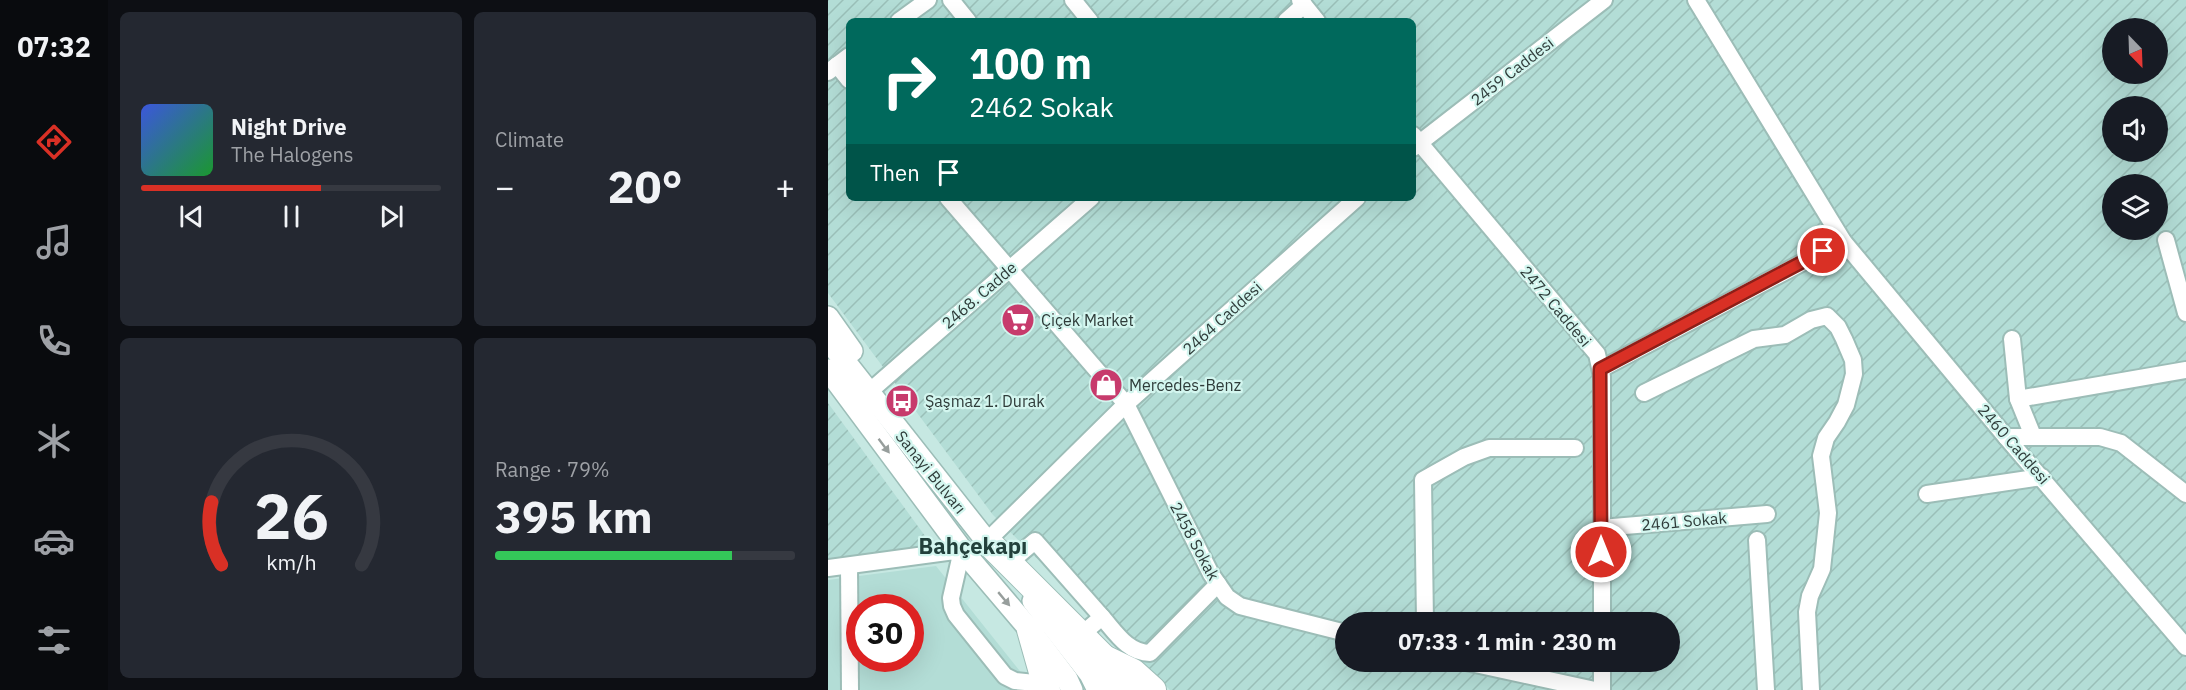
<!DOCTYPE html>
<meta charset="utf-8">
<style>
body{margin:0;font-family:"IBM Plex Sans",sans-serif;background:#242831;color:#f1f3f6;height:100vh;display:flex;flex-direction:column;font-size:22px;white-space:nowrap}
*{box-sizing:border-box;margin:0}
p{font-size:20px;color:#9ea1a6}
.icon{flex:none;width:33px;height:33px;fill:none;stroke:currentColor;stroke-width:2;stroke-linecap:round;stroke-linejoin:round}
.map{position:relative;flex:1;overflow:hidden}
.sheet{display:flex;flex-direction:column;gap:12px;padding:12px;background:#0d0f14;width:720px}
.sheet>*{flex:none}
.banner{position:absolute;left:18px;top:18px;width:570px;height:183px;border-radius:9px;box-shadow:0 6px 24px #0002;background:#00695c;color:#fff;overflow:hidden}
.needle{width:39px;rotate:157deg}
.fabs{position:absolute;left:1274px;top:18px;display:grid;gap:12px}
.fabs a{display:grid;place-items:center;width:66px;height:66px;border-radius:50%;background:#171b24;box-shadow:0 6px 24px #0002;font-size:30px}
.speed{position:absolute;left:18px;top:594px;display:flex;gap:12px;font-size:30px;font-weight:700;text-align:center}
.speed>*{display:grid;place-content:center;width:78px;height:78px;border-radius:50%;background:#171b24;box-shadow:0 6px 24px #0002;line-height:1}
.speed .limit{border:9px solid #d22;background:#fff;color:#111}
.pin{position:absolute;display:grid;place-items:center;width:51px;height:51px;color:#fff;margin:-26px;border:3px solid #fff;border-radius:50%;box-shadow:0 2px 6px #0007}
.me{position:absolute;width:66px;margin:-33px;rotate:0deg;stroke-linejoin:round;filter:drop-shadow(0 0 4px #0008)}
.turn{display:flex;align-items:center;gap:21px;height:126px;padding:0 24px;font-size:27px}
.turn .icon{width:78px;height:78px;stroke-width:2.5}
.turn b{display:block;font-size:42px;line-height:51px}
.then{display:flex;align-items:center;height:57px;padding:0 24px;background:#0003;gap:12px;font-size:22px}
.big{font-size:45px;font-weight:800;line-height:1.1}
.sheet .card{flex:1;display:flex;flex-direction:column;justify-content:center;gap:9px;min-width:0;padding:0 21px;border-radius:9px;background:#242831}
.sheet .dial{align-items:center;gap:0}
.dial svg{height:156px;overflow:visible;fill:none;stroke:#363941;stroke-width:7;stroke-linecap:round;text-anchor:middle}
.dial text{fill:#f1f3f6;stroke:none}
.song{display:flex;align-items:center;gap:18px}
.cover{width:72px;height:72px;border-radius:9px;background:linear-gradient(135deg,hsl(230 70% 55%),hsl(130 70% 35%))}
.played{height:6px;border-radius:3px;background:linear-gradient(90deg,#d93025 60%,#363941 60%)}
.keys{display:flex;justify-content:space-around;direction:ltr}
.heat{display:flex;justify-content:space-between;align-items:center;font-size:33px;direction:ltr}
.charge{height:9px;border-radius:4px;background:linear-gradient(90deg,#34c759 79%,#363941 0)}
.sheet .tiles{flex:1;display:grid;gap:12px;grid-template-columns:repeat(2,1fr)}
.trip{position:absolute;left:507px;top:612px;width:345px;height:60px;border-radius:30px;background:#171b24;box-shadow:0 6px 24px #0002;font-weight:800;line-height:60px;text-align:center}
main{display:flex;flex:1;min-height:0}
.tabs{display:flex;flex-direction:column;width:108px;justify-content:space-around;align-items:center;background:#090b0e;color:#9ea1a6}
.tabs .icon{width:42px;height:42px}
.tabs .on{color:#d93025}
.tabs b{font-size:27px;color:#f1f3f6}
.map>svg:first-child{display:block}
.built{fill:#b3ddd6;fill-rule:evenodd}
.industrial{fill:url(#industrial-furrows);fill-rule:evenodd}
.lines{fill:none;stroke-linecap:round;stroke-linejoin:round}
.minor-casing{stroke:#9cbdb7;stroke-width:20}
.major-casing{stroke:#9cbdb7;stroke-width:24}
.highway-casing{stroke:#9cbdb7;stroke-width:28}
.minor{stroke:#fff;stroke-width:16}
.major{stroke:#fff;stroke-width:21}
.highway{stroke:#fff;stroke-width:26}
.oneway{fill:#979e9c}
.route-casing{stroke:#8d1f18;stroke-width:15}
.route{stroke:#d93025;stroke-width:10}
.labels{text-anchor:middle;stroke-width:4.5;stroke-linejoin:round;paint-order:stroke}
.street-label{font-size:16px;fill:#2f3c3a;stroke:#d3f6ef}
.poi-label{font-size:16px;fill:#2f3c3a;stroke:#d3f6ef;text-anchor:start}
.district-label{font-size:22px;font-weight:bold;fill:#22403b;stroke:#d3f6ef}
</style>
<main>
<nav class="tabs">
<b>07:32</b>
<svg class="icon on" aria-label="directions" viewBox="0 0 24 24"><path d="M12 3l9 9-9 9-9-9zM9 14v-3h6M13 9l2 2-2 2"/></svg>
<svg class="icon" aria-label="music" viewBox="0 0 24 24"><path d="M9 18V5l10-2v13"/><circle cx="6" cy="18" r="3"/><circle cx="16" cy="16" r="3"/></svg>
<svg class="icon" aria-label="phone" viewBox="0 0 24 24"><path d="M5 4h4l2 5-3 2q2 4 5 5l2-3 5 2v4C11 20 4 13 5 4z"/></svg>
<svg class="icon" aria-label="climate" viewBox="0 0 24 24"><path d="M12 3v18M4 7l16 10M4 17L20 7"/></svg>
<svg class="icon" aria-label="car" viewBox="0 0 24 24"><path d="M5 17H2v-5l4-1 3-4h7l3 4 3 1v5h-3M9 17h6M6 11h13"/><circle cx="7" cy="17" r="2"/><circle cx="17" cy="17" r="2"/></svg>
<svg class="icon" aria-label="filters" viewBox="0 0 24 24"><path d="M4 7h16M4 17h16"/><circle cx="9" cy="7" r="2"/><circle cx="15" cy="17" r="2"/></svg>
</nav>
<section class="sheet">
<div class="tiles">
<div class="card">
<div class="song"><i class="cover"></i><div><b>Night Drive</b><p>The Halogens</p></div></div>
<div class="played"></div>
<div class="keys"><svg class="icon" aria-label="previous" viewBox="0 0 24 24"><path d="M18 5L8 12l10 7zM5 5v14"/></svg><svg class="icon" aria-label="pause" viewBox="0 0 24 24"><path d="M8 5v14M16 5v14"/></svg><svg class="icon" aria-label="next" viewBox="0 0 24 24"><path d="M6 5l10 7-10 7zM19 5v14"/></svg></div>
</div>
<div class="card"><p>Climate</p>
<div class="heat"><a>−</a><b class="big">20°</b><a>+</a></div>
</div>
<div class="card dial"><svg viewBox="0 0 100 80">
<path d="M14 69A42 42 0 1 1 86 69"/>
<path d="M14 69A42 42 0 0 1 9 37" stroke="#d93025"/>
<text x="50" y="56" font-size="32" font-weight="700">26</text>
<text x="50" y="72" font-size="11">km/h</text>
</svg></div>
<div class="card"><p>Range · 79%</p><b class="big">395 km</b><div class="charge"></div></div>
</div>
</section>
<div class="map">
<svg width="1358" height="690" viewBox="0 0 1358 690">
<defs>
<pattern id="industrial-furrows" width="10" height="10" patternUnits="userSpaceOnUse" patternTransform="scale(1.5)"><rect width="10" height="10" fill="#b3ddd6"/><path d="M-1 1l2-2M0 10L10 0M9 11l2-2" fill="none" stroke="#9abfb8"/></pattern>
</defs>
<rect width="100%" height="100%" fill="#c6e8e2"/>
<!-- built -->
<path class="built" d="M 108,566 L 207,690 L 0,690 L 0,580 ZM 32,608 L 82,608 L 82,658 L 32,658 Z"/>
<!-- industrial -->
<g class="industrial">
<path d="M 0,0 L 1358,0 L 1358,690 L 342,690 L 165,515 L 0,293 ZM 21,21 L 585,21 L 585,198 L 21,198 ZM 1284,28 L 1329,28 L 1329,74 L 1284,74 ZM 1284,106 L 1329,106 L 1329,152 L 1284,152 ZM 1284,184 L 1329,184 L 1329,230 L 1284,230 ZM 518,622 L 842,622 L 842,662 L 518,662 Z"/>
<path d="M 0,403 L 108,551 L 0,563 Z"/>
</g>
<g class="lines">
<!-- minor casing -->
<g class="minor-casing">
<g id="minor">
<path d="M 123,0 L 140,21"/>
<path d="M 245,0 L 262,21"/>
<path d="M 472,0 L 489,21"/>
<path d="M 868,0 L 1015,241 L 1178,437 L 1358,647"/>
<path d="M 71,21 L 100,0"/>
<path d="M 458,21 L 476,5"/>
<path d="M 9,65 L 21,80"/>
<path d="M 0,72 L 21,56"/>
<path d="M 585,135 L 769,354 L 774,377 L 774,622"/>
<path d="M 585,148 L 776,0"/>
<path d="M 120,198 L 298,404 L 383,574 L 399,597 L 412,606 L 518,633"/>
<path d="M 1338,240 L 1358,313"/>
<path d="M 1184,339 L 1190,399 L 1205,436"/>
<path d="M 773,369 L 1015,241"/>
<path d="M 41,392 L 263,198"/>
<path d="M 816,393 L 926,339 L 957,335 L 983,320 L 999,316 L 1010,327 L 1016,339 L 1025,360 L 1026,374 L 1018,405 L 1009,422 L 998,438 L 993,456 L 1000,513 L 994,569 L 982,596 L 979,612 L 983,690"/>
<path d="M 1190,399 L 1358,370"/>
<path d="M 1178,437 L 1272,437 L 1293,443 L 1358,494"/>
<path d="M 1099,494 L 1214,477"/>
<path d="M 773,528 L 939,514"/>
<path d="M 929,540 L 938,690"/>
<path d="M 159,541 L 298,404 L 529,198"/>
<path d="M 181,563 L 207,541 L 274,617 L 253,635"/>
<path d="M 21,566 L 22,690"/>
<path d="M 0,568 L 134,550 L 123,598 L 124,606 L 128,615 L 177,676 L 187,681 L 217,684"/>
<path d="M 274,617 C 288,633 300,653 322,653 L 390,584"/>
<path d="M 597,622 L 595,480 L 636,457 L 661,448 L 747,448"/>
<path d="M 638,662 L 767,690"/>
<path d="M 774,662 L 774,690"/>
</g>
</g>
<!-- major casing -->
<g class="major-casing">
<g id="major">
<path d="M 0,317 L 24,351"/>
<path d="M 0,340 L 168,553"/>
<path d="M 0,370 L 134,550 L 202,630 L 239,679 L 244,690"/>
<path d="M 205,601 L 262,674 L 270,690"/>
</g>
</g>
<!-- highway casing -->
<g class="highway-casing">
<g id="highway">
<path d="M 159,541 L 276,658 L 293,690"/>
<path d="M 202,630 L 219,690"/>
<path d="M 276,658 L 305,672 L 325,690"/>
</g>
</g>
<!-- minor -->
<use href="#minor" class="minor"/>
<!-- major -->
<use href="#major" class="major"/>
<!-- highway -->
<use href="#highway" class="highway"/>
</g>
<!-- one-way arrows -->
<defs><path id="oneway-solid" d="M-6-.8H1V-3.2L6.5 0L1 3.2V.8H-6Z" transform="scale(1.5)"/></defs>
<g class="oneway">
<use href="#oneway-solid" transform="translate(56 446) rotate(53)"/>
<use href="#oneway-solid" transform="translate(176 599) rotate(50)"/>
</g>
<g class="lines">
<!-- route casing -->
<g class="route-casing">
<path id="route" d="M 773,552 L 772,369 L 995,251"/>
</g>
<!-- route -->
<use href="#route" class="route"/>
</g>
<!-- icons -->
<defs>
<g id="supermarket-disc" transform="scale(1.725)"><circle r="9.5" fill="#c73b6c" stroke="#d3f6ef"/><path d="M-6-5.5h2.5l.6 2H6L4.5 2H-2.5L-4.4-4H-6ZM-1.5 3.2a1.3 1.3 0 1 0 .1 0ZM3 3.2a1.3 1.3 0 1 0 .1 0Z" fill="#fff"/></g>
<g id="shop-disc" transform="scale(1.725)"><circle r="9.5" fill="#c73b6c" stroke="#d3f6ef"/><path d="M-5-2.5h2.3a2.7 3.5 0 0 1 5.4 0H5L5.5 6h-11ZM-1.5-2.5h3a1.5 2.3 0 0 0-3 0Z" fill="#fff"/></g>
<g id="bus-disc" transform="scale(1.725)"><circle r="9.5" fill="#c73b6c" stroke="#d3f6ef"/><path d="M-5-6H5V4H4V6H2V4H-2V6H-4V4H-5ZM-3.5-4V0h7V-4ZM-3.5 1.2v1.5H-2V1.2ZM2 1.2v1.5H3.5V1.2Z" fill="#fff"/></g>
</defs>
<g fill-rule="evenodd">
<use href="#supermarket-disc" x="190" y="320"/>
<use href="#shop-disc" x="278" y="385"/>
<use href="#bus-disc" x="74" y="401"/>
</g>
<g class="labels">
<!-- street labels -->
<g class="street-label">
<text transform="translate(684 71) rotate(-38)" y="6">2459 Caddesi</text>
<text transform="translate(151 295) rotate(-41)" y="6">2468. Cadde</text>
<text transform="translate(728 306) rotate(50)" y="6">2472 Caddesi</text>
<text transform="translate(394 318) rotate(-42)" y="6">2464 Caddesi</text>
<text transform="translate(1186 444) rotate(49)" y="6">2460 Caddesi</text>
<text transform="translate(103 472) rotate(51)" y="6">Sanayi Bulvarı</text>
<text transform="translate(856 521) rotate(-5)" y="6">2461 Sokak</text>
<text transform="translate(367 541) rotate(62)" y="6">2458 Sokak</text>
</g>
<!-- poi labels -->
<g class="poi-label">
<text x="213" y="326">Çiçek Market</text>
<text x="301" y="391">Mercedes-Benz</text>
<text x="97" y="407">Şaşmaz 1. Durak</text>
</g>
<!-- district labels -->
<g class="district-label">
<text x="145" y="554">Bahçekapı</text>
</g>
</g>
</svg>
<div class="fabs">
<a><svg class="needle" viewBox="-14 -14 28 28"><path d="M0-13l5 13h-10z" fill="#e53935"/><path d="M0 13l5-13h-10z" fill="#9ea1a6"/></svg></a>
<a><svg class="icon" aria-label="sound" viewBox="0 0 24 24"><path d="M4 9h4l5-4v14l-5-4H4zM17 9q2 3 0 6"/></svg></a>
<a><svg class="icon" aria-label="layers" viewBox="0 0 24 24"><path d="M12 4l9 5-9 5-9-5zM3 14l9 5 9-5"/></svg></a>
</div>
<div class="speed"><div class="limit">30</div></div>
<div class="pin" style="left:995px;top:251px;background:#d93025"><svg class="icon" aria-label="arrive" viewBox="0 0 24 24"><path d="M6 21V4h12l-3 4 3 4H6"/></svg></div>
<svg class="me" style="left:773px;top:552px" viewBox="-20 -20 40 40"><circle r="17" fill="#d93025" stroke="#fff" stroke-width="3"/><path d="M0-11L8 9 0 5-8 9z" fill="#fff"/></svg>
<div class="trip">07:33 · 1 min · 230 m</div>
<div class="banner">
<div class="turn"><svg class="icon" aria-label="right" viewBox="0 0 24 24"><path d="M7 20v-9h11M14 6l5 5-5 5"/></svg><div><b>100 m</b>2462 Sokak</div></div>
<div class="then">Then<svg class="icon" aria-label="arrive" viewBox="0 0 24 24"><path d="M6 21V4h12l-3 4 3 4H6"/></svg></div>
</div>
</div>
</main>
